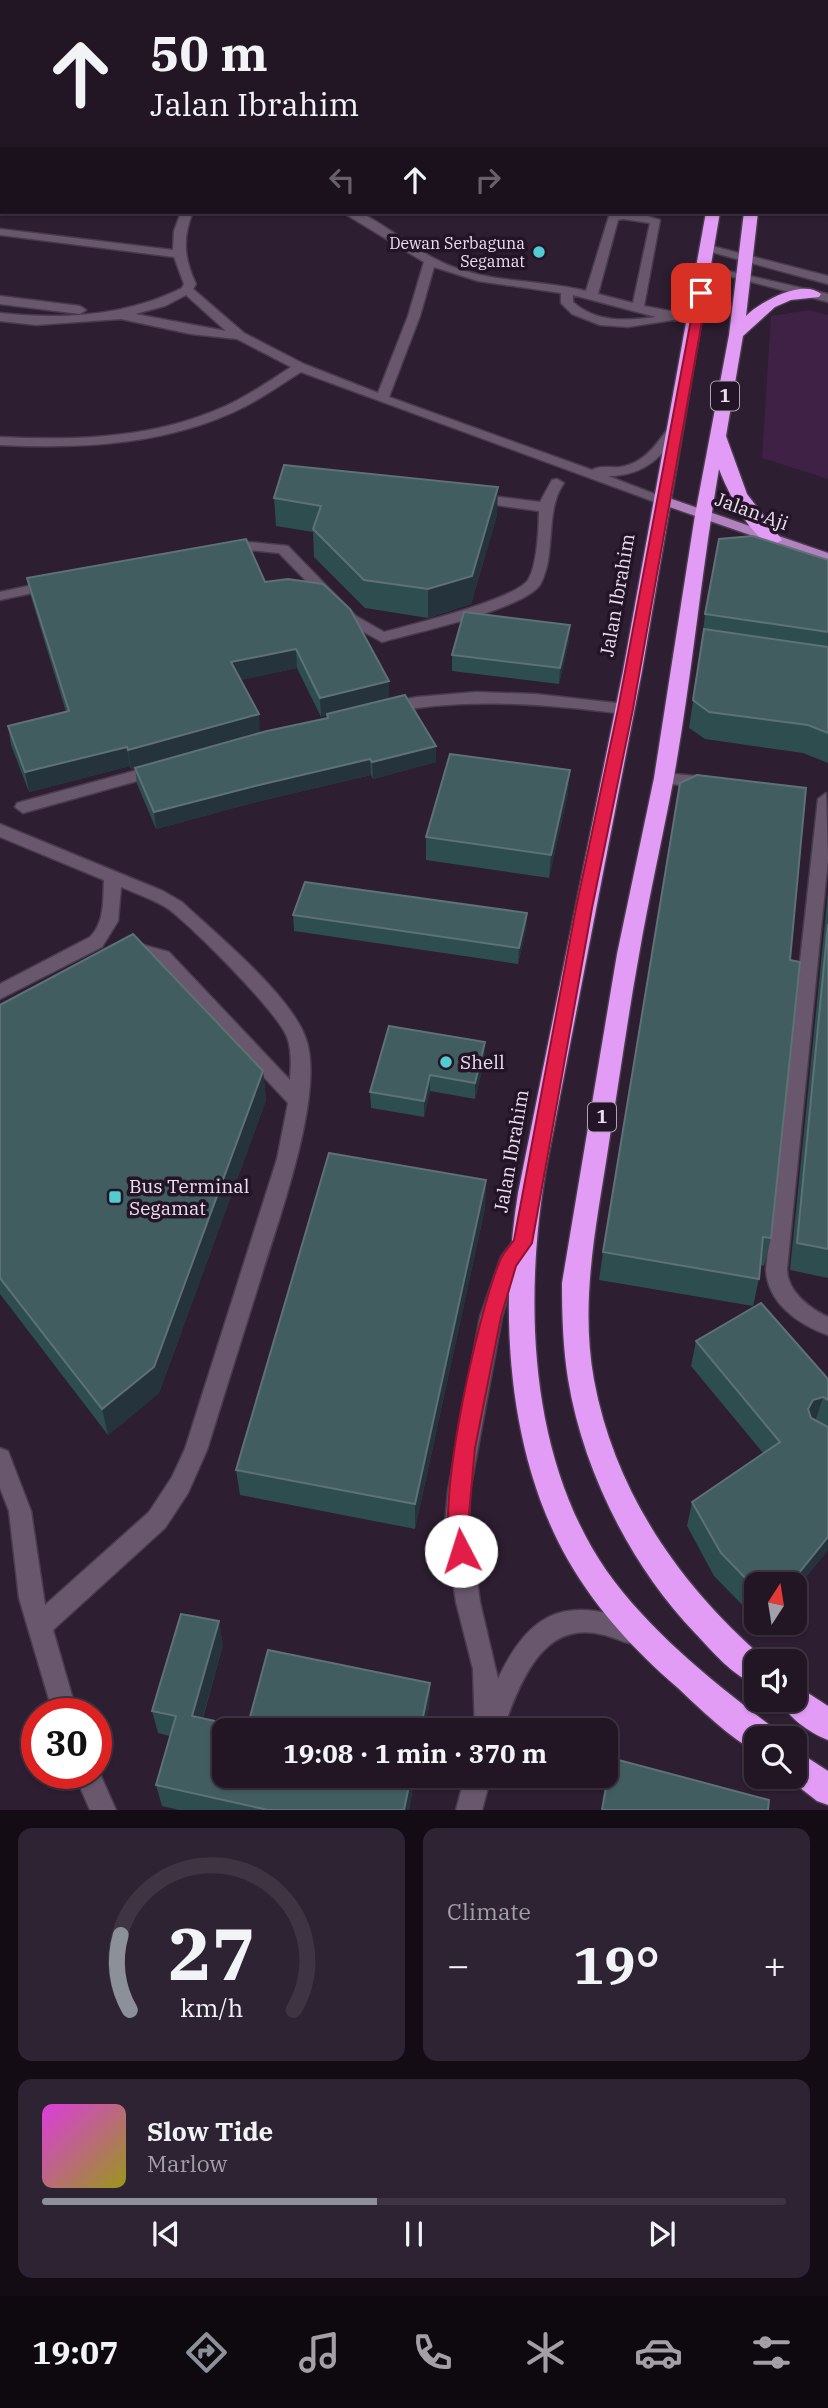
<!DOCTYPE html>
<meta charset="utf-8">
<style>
body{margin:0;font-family:"IBM Plex Serif",serif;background:#2e2332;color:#f1f3f6;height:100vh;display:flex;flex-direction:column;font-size:26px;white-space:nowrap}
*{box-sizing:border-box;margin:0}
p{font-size:23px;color:#a29fa7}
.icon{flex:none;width:38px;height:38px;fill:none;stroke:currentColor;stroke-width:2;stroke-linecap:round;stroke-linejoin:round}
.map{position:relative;height:1810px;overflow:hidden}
.sheet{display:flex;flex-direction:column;gap:18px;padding:18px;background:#130c14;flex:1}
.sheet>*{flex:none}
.guide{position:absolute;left:0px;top:0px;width:830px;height:214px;box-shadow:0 2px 5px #0004,0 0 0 2px #3f3542;background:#221625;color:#f1f3f6;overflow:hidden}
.needle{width:46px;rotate:12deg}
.buttons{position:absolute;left:744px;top:1572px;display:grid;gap:14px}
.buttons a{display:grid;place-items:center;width:63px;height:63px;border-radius:14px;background:#221625;box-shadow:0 2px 5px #0004,0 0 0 2px #3f3542;font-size:35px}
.speed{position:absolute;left:21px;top:1698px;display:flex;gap:14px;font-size:35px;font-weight:700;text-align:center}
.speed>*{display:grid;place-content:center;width:91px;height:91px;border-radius:50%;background:#221625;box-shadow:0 2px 5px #0004,0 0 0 2px #3f3542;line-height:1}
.speed .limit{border:10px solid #d22;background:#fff;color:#111}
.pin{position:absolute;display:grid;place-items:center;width:60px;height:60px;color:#fff;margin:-30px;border-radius:14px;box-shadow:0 4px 10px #0006}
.me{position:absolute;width:77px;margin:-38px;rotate:355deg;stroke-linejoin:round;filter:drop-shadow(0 0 5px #0008)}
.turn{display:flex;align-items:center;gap:24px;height:147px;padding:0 35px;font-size:32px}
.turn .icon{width:91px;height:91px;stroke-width:2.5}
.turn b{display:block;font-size:49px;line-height:60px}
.lanes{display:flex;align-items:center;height:66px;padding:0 35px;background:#0003;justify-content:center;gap:35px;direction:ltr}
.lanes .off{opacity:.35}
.big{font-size:52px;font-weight:700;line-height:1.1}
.sheet .widget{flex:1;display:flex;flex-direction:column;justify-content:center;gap:10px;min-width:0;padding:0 24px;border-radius:14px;background:#2e2332}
.sheet .dial{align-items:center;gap:0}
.dial svg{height:182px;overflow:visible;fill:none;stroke:#3f3542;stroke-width:7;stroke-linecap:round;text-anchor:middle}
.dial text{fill:#f1f3f6;stroke:none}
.song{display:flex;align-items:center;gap:21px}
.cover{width:84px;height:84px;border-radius:10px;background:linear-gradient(135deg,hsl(300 70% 55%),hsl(60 70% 35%))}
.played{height:7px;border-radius:4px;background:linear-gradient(90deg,#8c9099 45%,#3f3542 45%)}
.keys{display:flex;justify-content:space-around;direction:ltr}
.heat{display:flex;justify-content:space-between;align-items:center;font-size:38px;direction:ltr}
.sheet .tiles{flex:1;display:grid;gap:18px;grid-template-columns:1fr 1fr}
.widget:last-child{grid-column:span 2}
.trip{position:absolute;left:212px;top:1718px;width:406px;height:70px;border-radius:14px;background:#221625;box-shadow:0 2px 5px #0004,0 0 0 2px #3f3542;font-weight:700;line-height:70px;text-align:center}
.tab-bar{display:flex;height:112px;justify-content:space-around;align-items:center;background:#0e090f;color:#a29fa7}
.tab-bar .icon{width:49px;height:49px}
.tab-bar .active{color:#8c9099}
.tab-bar b{font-size:32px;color:#f1f3f6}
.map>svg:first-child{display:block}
.green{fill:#3f2146}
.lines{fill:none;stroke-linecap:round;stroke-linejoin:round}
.minor-casing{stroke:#483c4c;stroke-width:3}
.major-casing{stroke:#483c4c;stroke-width:3}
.highway-casing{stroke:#483c4c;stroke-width:3}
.minor{fill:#69586d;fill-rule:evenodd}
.major{fill:#b281bf;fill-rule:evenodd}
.highway{fill:#e39cf6;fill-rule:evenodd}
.wall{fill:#2e4d4f;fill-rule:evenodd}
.shaded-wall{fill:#25343c}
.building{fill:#425d60;stroke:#5d7176;stroke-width:2}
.route{fill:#e11d48;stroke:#92132f;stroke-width:2}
.poi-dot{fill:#52ccd0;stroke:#231527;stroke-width:2.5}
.labels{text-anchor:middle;stroke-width:7;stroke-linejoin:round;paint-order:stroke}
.far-poi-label{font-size:16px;fill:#eae0ed;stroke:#231527;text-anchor:end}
.shield{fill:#231527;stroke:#aea3b2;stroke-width:2}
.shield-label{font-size:18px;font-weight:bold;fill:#eae0ed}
.street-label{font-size:19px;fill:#eae0ed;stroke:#231527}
.poi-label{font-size:19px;fill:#eae0ed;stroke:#231527;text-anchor:start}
</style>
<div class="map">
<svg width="828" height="1810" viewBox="0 0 828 1810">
<rect width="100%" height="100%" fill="#2d1e31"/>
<!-- green -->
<path class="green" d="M 809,310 L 828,315 L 828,479 L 762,458 L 771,316 Z"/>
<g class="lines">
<!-- minor casing -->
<g class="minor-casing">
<g id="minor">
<path d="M 171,0 L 181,0 L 170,2 Z"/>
<path d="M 355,0 L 365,0 L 354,2 Z"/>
<path d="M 181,212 L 193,212 C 182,238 184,259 196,284 L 193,289 L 244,333 L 304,364 L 378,393 L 408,316 L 424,262 L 342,212 L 356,212 L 365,215 C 395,231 421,255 453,267 C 496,283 543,280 586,291 L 609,216 L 635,212 L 660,220 L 644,306 L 701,317 L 701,323 L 673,320 L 628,327 L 600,325 L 572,314 L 561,303 L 561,293 L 478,281 L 434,267 L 420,316 L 389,397 L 592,470 C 600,465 610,468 620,467 C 644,464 658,443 671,424 L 681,424 L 683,427 C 663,456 645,476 608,476 L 670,500 L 668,503 L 658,503 L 301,372 C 283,383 265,396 246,406 C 170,445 83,449 0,445 L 0,437 C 80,441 163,438 236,401 C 255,391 273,379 291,367 L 237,339 L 191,334 L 121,319 L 36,325 L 0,321 L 0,313 C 62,320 126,316 182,288 L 184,284 L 174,257 L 0,235 L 0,229 L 173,250 L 174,231 ZM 623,219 L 650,223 L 633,303 L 598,294 L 618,220 ZM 186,295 L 226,331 L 135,314 L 165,306 ZM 573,295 L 656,317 C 627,321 596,323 573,302 Z"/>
<path d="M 708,245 L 828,276 L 828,284 L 704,250 L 704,246 Z"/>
<path d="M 702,265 L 828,294 L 828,302 L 702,269 Z"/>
<path d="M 0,296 L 80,306 L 86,310 L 80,314 L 0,304 Z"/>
<path d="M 557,479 L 564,483 C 548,505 553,539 547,566 C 545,573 543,581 539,586 C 520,610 414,633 382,642 L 346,622 L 279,553 L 248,550 L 227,554 L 220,550 L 222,547 L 248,542 L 288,546 L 356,616 L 384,632 C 410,625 514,600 528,580 C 537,566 539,528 539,511 L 475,502 L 468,498 L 475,494 L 540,502 L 552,480 Z"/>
<path d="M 51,581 L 56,582 L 58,585 L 56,588 L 0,600 L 0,592 Z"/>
<path d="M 476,692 L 535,694 L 625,704 L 633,709 L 625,714 C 544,704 467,697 386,713 L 378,708 L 380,704 L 417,697 Z"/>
<path d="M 156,765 L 164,770 L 162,774 L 23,813 L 15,807 L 17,803 Z"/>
<path d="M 664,773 L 707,777 L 715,783 L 707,789 L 658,782 L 656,778 Z"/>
<path d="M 826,793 L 828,859 L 787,1269 C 787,1291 809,1308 828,1317 L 828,1335 C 799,1325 767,1303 766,1269 L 818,799 Z"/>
<path d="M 0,824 L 163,891 L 182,902 C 217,935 291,995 306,1039 C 325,1093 278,1222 261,1277 C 243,1335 225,1392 207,1450 L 188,1493 L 165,1528 L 53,1630 L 77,1713 L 53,1713 L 19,1598 L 9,1511 L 0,1488 L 0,1448 L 8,1451 L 31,1511 L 45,1605 L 149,1512 L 172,1477 L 185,1449 L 277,1159 L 288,1103 L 157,962 C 141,954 133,963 120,959 L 117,954 L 120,949 L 140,944 L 169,952 L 290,1080 C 291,1066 292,1050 287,1037 C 277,1011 194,929 170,910 C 156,900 137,894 121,887 L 118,921 L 102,947 L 0,999 L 0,984 L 90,937 C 105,922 103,900 104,880 L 0,837 Z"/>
<path d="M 523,1234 L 530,1237 L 533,1243 L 517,1267 L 502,1317 L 470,1491 L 469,1525 L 480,1602 L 498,1679 C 532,1605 573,1596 645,1626 L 648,1634 L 645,1642 C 631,1648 618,1638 604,1635 C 541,1618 520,1685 502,1731 L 475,1731 L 473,1669 L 456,1602 L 445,1525 L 448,1491 L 480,1317 L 501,1257 L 516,1237 Z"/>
<path d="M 96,1765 L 116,1810 L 90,1810 L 74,1773 L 96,1773 Z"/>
<path d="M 465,1776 L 491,1776 L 482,1810 L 456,1810 Z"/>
</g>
</g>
<!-- major casing -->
<g class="major-casing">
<path id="major" d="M 663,496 L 828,553 L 828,562 L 658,503 L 656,500 Z"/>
</g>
<!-- highway casing -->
<g class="highway-casing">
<g id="highway">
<path d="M 654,0 L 666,0 L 667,2 L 656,2 Z"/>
<path d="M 681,0 L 694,0 L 695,2 L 683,2 Z"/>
<path d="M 706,212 L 720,212 L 642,671 L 546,1169 C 524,1300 528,1456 606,1570 C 650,1632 712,1681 772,1727 L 776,1738 L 756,1738 L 756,1751 C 733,1741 697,1706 678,1688 C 635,1651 596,1609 568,1560 C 507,1453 499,1312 518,1193 L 623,671 Z"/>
<path d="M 744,212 L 758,212 L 746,316 C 760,302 803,278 821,294 L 819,297 L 791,300 L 775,307 L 743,336 L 726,436 L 747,494 L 782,540 L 773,545 C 750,539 727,490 719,469 C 701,573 692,678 673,782 C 662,840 649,897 639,955 C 628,1015 620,1076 610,1136 C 598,1219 579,1297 594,1380 C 615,1493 681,1587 766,1660 L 756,1661 L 756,1685 C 732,1675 713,1652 695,1633 C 631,1566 583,1471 568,1379 C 563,1347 562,1315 562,1283 L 617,954 L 654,778 L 695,515 L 729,335 Z"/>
<path d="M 794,1684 L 828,1706 L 828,1740 C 810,1733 787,1717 779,1699 L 794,1699 Z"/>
<path d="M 794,1749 L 828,1771 L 828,1805 L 817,1801 L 785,1776 L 794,1776 Z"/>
</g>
</g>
<!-- minor -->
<use href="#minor" class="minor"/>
<!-- major -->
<use href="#major" class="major"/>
<!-- highway -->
<use href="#highway" class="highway"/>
</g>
<!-- wall -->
<g class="wall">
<path d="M 274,498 L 497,515 L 471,604 L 428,618 L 365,608 L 314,557 L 313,532 L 276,526 Z"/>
<path d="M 828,560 L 828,763 L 803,753 L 705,739 L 689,728 L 702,642 L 705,614 Z"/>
<path d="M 27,578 L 265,582 L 389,681 L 389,699 L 436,746 L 436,762 L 373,779 L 371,775 L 256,802 L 156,829 L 137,784 L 135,768 L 131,769 L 130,766 L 29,792 L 11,745 L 8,726 L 66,712 L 31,597 ZM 297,668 L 321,717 L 327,715 L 327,718 L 260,733 L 240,680 Z"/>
<path d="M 569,641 L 559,684 L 452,671 L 452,655 Z"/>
<path d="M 568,793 L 549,878 L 426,860 L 426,837 Z"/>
<path d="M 828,893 L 828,1278 L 790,1270 Z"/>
<path d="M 527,913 L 526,929 L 518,964 L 294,931 L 293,915 Z"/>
<path d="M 790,960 L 771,1238 L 764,1266 L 760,1265 L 759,1279 L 753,1306 L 599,1280 L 603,1252 Z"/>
<path d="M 0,1005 L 263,1071 L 266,1100 L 159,1393 L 108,1435 L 0,1294 Z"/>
<path d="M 485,1058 L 475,1099 L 430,1091 L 424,1117 L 371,1108 L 370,1092 Z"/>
<path d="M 486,1180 L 485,1208 L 415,1529 L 240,1495 L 236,1470 Z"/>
<path d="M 696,1341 L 828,1379 L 828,1550 L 794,1591 L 794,1584 L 756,1584 L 756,1619 L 714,1576 L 687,1526 L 692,1502 L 763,1453 L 691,1366 Z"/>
<path d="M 759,1622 L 769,1622 L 765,1628 Z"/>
<path d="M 223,1645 L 203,1718 L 247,1728 L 430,1683 L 429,1706 L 424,1731 L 224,1731 L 415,1776 L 409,1810 L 179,1810 L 162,1806 L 156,1785 L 170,1736 L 158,1733 L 152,1711 Z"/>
</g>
<!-- shaded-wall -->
<g class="shaded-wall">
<path d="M 498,487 L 497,515 L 471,604 L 428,618 L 428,589 Z"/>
<path d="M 570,625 L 569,641 L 559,684 L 560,668 Z"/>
<path d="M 296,649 L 297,668 L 233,682 L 231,662 Z"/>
<path d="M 389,681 L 389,700 L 321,717 L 320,698 Z"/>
<path d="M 259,714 L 260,733 L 131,769 L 128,750 Z"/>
<path d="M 436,746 L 436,762 L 373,779 L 372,762 Z"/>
<path d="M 127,747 L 130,766 L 29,792 L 25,772 Z"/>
<path d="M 370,759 L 371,775 L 256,802 L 156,829 L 154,812 L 255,786 Z"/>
<path d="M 570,770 L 568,793 L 549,878 L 551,855 Z"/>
<path d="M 527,913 L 526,929 L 518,964 L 519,948 Z"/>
<path d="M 485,1042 L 485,1058 L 475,1099 L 475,1083 Z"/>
<path d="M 263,1071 L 266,1100 L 159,1393 L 108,1435 L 102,1409 Z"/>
<path d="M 430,1075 L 430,1091 L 424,1117 L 424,1101 Z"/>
<path d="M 486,1180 L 485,1208 L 415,1529 L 415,1504 Z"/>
<path d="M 823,1397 L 815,1422 L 805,1425 L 808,1409 L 813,1400 Z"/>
<path d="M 828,1537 L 828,1550 L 794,1591 L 794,1584 L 790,1584 Z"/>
<path d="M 219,1621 L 223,1645 L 197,1738 L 192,1716 Z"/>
<path d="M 430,1683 L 429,1706 L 424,1731 L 420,1731 Z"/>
<path d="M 411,1776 L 415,1776 L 409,1810 L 404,1810 Z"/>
</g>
<!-- building -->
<g class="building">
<path d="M 284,465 L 498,487 L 472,576 L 428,589 L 364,580 L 313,529 L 321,506 L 274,498 Z"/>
<path d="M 753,536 L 828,560 L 828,632 L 705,614 L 719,539 Z"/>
<path d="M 246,539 L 265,582 L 288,579 L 323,584 L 350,609 L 389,681 L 320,698 L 296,649 L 231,662 L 259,714 L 128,750 L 127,747 L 25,772 L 8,726 L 69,711 L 27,578 Z"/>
<path d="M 464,612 L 570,625 L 560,668 L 452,655 Z"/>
<path d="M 704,629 L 828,647 L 828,733 L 808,725 L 709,712 L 693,700 Z"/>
<path d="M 405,695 L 436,746 L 372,762 L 370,759 L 255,786 L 154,812 L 135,768 L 267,731 L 328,718 L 327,714 Z"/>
<path d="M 450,754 L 570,770 L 551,855 L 426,837 Z"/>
<path d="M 697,775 L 806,788 L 790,960 L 800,962 L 771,1238 L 763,1237 L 759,1279 L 603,1252 L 680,783 Z"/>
<path d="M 305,882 L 527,913 L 519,948 L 293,915 Z"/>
<path d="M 828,924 L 828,1249 L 797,1243 Z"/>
<path d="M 133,934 L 263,1071 L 154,1367 L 102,1409 L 0,1278 L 0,1005 Z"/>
<path d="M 389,1026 L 485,1042 L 475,1083 L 430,1075 L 424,1101 L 370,1092 Z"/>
<path d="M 329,1153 L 486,1180 L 415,1504 L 236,1470 Z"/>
<path d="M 761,1303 L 828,1379 L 828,1400 L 823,1397 L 813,1400 L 808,1409 L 811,1418 L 828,1427 L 828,1537 L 790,1584 L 756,1584 L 756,1589 L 721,1553 L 692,1502 L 780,1442 L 696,1341 Z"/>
<path d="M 181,1614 L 219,1621 L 192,1716 L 247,1728 L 268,1650 L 430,1683 L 420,1731 L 224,1731 L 224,1776 L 411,1776 L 404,1810 L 268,1810 L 156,1785 L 176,1716 L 152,1711 Z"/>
<path d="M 611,1758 L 769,1800 L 768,1810 L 602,1810 Z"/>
</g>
<!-- route -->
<path class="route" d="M 701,290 L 707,293 L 633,709 L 592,908 L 532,1243 L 516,1266 L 501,1317 L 475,1448 L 468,1525 L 472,1551 L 468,1558 L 461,1561 L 453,1558 C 433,1511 478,1314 499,1263 C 502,1254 509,1247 514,1240 L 576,908 L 618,709 L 696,293 Z"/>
<!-- markers -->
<g class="poi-dot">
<circle cx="539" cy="252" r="7"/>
<circle cx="446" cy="1062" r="7"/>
<rect x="108" y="1190" width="14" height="14" rx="3.5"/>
</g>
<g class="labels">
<!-- far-poi labels -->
<g class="far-poi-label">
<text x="525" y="249">Dewan Serbaguna<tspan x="525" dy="18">Segamat</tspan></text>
</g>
<!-- shield labels -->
<g class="shield">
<rect x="711" y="381.5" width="28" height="29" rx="5"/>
<rect x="588" y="1102.5" width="28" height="29" rx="5"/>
</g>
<g class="shield-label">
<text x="725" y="402">1</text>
<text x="602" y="1123">1</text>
</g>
<!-- street labels -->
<g class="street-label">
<text transform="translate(752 511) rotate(20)" y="7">Jalan Aji</text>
<text transform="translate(617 595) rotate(-80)" y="7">Jalan Ibrahim</text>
<text transform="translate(511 1151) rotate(-80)" y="7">Jalan Ibrahim</text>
</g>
<!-- poi labels -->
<g class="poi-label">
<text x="460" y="1069">Shell</text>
<text x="129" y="1193">Bus Terminal<tspan x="129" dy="22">Segamat</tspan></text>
</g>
</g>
</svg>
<div class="buttons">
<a><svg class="needle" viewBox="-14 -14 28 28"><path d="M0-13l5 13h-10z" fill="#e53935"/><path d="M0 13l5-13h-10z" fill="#a29fa7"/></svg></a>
<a><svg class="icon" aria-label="sound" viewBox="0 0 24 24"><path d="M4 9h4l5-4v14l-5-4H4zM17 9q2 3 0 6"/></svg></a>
<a><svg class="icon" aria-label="search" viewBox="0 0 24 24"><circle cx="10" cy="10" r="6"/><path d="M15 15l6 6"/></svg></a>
</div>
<div class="speed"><div class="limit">30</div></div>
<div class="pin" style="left:701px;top:293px;background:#d93025"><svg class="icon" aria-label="arrive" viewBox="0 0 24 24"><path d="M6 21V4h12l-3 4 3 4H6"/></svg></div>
<svg class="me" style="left:461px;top:1551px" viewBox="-20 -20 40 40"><circle r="19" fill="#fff"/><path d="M0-13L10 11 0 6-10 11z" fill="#e11d48"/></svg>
<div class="trip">19:08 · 1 min · 370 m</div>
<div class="guide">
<div class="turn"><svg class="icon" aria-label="ahead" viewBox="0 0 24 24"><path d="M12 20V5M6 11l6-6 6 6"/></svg><div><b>50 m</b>Jalan Ibrahim</div></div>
<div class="lanes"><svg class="icon off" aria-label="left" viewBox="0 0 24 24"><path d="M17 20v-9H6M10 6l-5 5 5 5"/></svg><svg class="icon" aria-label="ahead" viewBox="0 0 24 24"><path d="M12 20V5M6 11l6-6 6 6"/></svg><svg class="icon off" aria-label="right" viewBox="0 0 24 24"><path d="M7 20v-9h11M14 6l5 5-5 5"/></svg></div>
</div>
</div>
<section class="sheet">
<div class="tiles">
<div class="widget dial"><svg viewBox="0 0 100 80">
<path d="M14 69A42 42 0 1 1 86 69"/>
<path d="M14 69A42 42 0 0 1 10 36" stroke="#8c9099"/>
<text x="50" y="56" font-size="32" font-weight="700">27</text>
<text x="50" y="72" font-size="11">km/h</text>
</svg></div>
<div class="widget"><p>Climate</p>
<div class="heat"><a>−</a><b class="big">19°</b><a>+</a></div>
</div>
<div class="widget">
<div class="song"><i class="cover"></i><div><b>Slow Tide</b><p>Marlow</p></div></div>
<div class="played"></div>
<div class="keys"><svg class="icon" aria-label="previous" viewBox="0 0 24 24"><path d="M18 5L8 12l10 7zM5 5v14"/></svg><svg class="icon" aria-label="pause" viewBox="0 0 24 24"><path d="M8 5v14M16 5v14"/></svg><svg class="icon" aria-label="next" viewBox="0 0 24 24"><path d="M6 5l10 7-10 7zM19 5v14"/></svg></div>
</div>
</div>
</section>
<nav class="tab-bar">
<b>19:07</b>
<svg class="icon active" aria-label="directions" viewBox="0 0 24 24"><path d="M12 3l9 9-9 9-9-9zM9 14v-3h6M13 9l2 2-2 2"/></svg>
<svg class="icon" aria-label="music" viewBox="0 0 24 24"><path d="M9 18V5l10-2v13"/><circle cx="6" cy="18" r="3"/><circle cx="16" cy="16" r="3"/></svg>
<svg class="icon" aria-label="phone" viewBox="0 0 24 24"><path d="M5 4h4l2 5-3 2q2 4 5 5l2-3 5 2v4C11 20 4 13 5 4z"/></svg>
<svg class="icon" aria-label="climate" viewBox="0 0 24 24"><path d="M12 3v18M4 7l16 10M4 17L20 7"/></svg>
<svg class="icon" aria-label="car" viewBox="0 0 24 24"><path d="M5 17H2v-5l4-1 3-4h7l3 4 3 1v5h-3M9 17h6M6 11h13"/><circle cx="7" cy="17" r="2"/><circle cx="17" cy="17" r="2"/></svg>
<svg class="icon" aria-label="filters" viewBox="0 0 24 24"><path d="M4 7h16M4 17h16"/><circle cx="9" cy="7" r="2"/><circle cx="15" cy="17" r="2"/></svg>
</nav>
